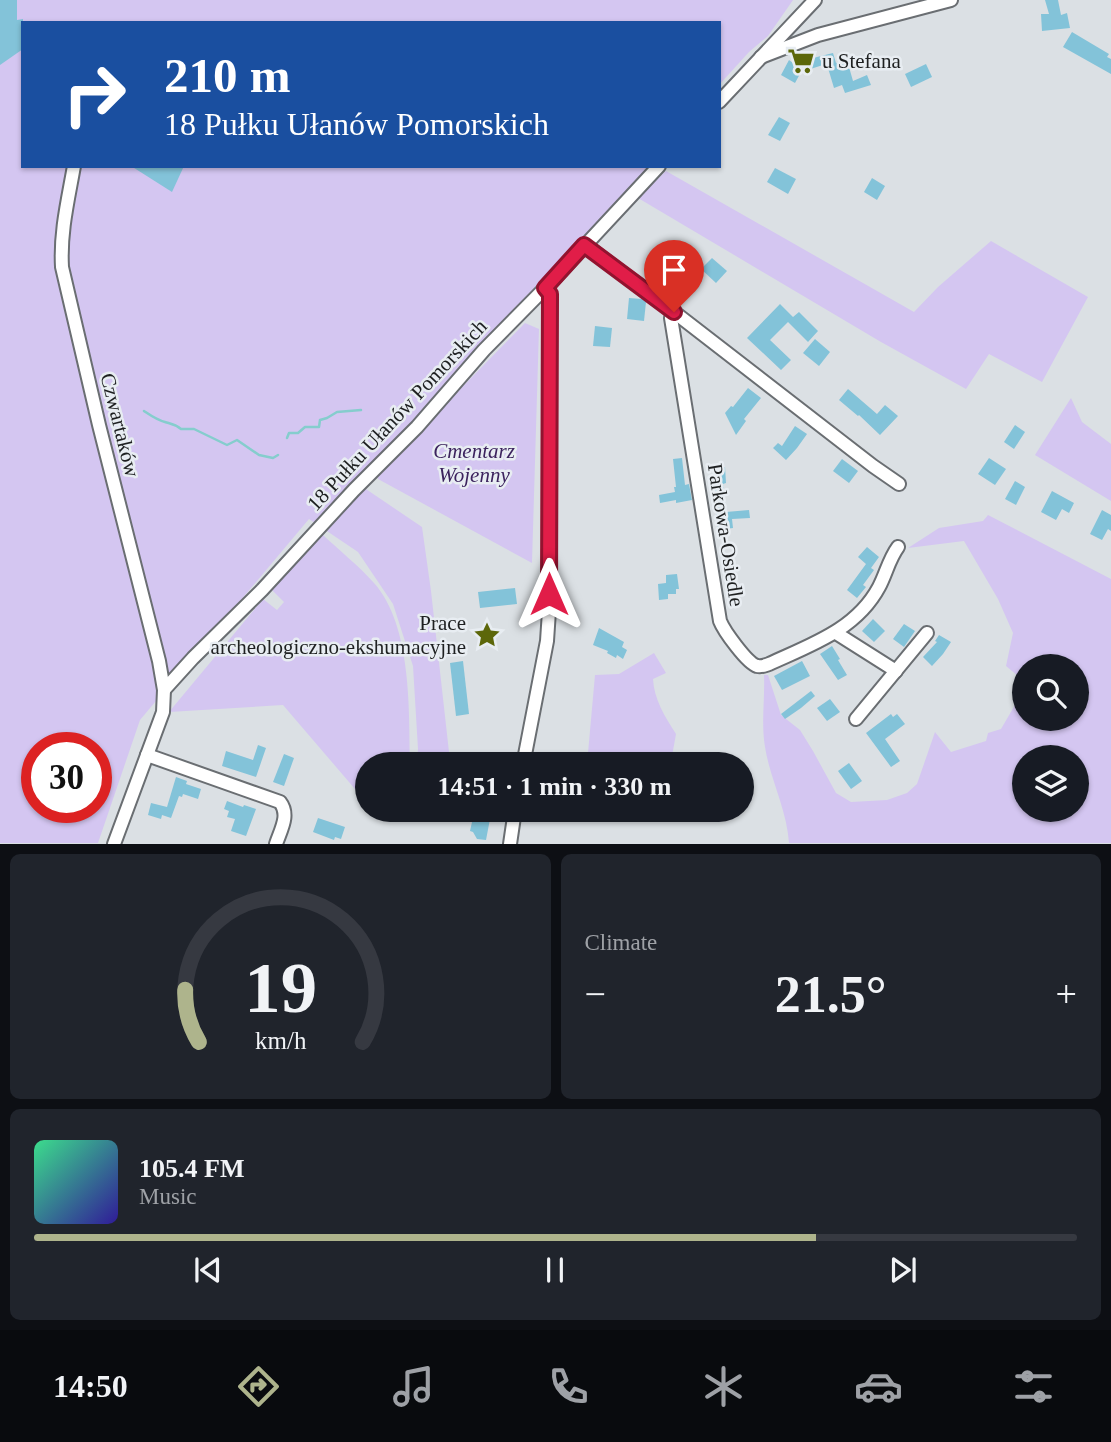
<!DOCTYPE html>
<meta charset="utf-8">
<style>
body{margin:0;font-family:Georgia,serif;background:#20242c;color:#f1f3f6;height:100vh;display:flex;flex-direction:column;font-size:26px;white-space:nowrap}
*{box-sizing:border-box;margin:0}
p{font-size:23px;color:#9ea1a6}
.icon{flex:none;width:38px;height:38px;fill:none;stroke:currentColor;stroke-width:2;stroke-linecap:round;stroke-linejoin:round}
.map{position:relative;height:844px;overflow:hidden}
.side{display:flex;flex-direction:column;gap:10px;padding:10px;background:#0d0f14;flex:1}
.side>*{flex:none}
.hud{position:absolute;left:21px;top:21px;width:700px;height:147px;border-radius:0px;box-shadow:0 2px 5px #0004;background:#1a4fa0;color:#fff;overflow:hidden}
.fabs{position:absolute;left:1012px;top:654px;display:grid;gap:14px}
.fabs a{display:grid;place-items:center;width:77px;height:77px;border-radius:50%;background:#171b24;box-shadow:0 2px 5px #0004;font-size:35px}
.speed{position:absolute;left:21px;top:732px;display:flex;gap:14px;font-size:35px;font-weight:700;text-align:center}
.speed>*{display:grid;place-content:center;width:91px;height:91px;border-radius:50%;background:#171b24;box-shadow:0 2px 5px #0004;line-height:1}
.speed .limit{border:10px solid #d22;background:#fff;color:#111}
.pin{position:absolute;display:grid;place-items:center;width:60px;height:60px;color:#fff;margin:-72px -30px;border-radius:50% 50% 50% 0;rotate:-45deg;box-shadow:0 0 7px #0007}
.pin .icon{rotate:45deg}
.me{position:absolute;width:77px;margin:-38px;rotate:0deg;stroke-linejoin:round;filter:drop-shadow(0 0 5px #0008)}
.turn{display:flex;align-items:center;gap:24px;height:147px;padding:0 28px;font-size:32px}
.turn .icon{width:91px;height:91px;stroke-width:2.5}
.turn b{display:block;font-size:49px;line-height:60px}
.big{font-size:52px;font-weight:600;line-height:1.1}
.side .widget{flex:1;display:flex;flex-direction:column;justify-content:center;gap:10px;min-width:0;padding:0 24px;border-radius:10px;background:#20242c}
.side .dial{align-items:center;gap:0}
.dial svg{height:182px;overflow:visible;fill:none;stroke:#363941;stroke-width:7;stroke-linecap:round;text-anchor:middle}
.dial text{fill:#f1f3f6;stroke:none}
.song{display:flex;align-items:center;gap:21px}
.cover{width:84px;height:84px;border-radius:10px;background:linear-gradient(135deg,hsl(150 70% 55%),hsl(250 70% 35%))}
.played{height:7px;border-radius:4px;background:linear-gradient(90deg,#aeb48c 75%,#363941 75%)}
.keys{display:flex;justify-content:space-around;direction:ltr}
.heat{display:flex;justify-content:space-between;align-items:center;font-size:38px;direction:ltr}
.side .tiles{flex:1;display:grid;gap:10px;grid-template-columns:1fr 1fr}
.widget:last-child{grid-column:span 2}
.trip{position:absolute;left:355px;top:752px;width:399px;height:70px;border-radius:35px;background:#171b24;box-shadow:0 2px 5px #0004;font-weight:600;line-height:70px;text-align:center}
.tabs{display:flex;height:112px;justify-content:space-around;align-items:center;background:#090b0e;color:#9ea1a6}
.tabs .icon{width:49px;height:49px}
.tabs .selected{color:#aeb48c}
.tabs b{font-size:32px;color:#f1f3f6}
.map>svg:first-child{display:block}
.green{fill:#d4c6f1;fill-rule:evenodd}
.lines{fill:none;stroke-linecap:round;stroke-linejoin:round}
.stream{stroke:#85cdcd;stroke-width:2.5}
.building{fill:#83c3d9}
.minor-casing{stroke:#6a6e72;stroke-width:16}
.minor{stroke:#fff;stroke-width:12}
.route-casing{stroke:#92132f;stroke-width:18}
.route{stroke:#e11d48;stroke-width:12}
.labels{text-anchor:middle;stroke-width:5;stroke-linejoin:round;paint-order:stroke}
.poi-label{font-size:21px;fill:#1e2021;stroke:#e8edf2;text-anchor:start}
.street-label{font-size:21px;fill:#1e2021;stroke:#e8edf2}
.park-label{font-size:21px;font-style:italic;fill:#3c235e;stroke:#e8edf2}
</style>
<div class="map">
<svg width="1111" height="844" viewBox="0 0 1111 844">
<rect width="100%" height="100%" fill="#dbe0e4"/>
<!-- green -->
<g class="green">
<path d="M 0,0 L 793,0 L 768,36 L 749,52 L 719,85 L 719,23 L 23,23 L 23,166 L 650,166 L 357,483 L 422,527 L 431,591 L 449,752 L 448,765 L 417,765 L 418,749 L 413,666 L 393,604 L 358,552 L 309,519 L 140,720 L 98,843 L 0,843 ZM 37,747 L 96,747 L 96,807 L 37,807 Z"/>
<path d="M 666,171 L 914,312 L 938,287 L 991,241 L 1088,297 L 1042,382 L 989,354 L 966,389 L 881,342 L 638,198 Z"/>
<path d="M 525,323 L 539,329 L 532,563 L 378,479 L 377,474 Z"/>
<path d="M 1071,398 L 1082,422 L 1111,444 L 1111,501 L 1035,455 Z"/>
<path d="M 988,515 L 1111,579 L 1111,843 L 789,843 C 787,810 770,779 765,747 C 761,723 765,699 764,675 L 768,675 L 781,715 L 800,730 L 813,751 L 836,793 L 851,802 L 887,800 L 907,793 L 917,784 L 935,732 L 951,752 L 986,741 L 988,733 L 1001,729 L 1015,705 L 1018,676 L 1006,666 L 1013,633 L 998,599 L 964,541 L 908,548 L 939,528 L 983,521 ZM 1024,667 L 1076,667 L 1076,719 L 1024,719 ZM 1024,758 L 1076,758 L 1076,810 L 1024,810 Z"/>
<path d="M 323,535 C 340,551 359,566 374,583 C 412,626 409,710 410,765 L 368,765 L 367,803 L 283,705 L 169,712 L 263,599 L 277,610 L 284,602 L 272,590 Z"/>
<path d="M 654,653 L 666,673 L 653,679 C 654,699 665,717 676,734 L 672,756 L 669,765 L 589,765 L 588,753 L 595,675 L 619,674 Z"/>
</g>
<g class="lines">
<!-- stream -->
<g class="stream">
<path d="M 144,411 C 150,415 157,420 165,422 C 172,424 175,424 181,429 L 194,429 L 227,445 L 237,440 L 259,455 L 273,458 L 278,455"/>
<path d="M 287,438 L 289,433 L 298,433 L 305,427 L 319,427 L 320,420 L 327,418 L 337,412 L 361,410"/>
</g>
</g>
<!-- building -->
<g class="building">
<path d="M 0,0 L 17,0 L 17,20 L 23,19 L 23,49 L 0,65 Z"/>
<path d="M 1045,0 L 1058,0 L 1061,15 L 1067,13 L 1070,28 L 1042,31 L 1041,14 L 1049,14 Z"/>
<path d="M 1072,32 L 1109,54 L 1107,57 L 1111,59 L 1111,74 L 1063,47 Z"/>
<path d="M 833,53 L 836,63 L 847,60 L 853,81 L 867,75 L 871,85 L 845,93 L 842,85 L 834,88 L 828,68 L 824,69 L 823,65 L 801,72 L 795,83 L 781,75 L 789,60 L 793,63 Z"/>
<path d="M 926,64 L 932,77 L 911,87 L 905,74 Z"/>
<path d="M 779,117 L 790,123 L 780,141 L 768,135 Z"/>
<path d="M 131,166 L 184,166 L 172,192 Z"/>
<path d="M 775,168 L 796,179 L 788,194 L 767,182 Z"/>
<path d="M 872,178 L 885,186 L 877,200 L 864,192 Z"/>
<path d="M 667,255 L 688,271 L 678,284 L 657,268 Z"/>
<path d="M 712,258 L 727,271 L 716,283 L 701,269 Z"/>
<path d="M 629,298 L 642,299 L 646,302 L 644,321 L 627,319 Z"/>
<path d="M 780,304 L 793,317 L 799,312 L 818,331 L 808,342 L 788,322 L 770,340 L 791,360 L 781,370 L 747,338 Z"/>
<path d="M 595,326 L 612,328 L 610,347 L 593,346 Z"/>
<path d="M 815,339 L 830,352 L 819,366 L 803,353 Z"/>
<path d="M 748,388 L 761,398 L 744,419 L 746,421 L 736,435 L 725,413 L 731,406 L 733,407 Z"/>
<path d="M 848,389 L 877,414 L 885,405 L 898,416 L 880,435 L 859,415 L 858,416 L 839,400 Z"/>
<path d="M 1015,425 L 1025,432 L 1014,449 L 1004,442 Z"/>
<path d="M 795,426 L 807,434 L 797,448 L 786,460 L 773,448 L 778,443 L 782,446 Z"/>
<path d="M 682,458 L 685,485 L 689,484 L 692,500 L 676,503 L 676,500 L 660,503 L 659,495 L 675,492 L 674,487 L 676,487 L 673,459 Z"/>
<path d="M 989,458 L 1006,469 L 995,485 L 978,474 Z"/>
<path d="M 842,459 L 858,471 L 849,483 L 833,471 Z"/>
<path d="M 725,467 L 726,483 L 723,484 L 726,512 L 749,510 L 750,518 L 732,519 L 733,528 L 718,530 L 715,504 L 713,504 L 712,492 L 715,492 L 713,468 Z"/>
<path d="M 1015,481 L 1025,487 L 1016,505 L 1005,499 Z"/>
<path d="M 1052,491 L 1074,503 L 1069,513 L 1062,509 L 1056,520 L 1041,512 Z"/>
<path d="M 1102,510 L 1111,515 L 1111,531 L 1108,529 L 1102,540 L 1090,534 Z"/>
<path d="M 867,547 L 879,557 L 871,568 L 874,570 L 863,585 L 866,587 L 857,598 L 847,590 L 866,564 L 858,557 Z"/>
<path d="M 677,574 L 679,589 L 676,589 L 676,594 L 668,594 L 668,599 L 659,600 L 658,584 L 666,583 L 666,575 Z"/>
<path d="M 515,588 L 517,604 L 480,608 L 478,592 Z"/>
<path d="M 873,619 L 885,631 L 874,642 L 862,631 Z"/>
<path d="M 904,624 L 915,631 L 904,647 L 893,639 Z"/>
<path d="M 599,628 L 624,642 L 622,647 L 627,650 L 623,659 L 617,655 L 616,658 L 607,653 L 608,651 L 593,645 Z"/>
<path d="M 939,635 L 951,642 L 943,654 L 932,666 L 923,657 L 937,642 L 935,641 Z"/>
<path d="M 832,646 L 840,659 L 838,660 L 847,675 L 838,680 L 820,654 Z"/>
<path d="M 463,661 L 469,714 L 456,716 L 450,663 Z"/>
<path d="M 802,661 L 810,676 L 782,690 L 774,676 Z"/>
<path d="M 811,691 L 815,696 L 801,708 L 785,719 L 781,714 Z"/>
<path d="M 830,699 L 840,712 L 827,721 L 817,708 Z"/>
<path d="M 891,714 L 893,717 L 897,714 L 905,724 L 885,739 L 900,761 L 891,767 L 866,733 Z"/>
<path d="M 258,745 L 266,748 L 256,777 L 222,766 L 226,751 L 253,760 Z"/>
<path d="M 284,754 L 294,758 L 284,786 L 273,782 Z"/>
<path d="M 849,763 L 862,781 L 851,789 L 838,771 Z"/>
<path d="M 176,777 L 187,781 L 186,784 L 201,789 L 198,799 L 183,794 L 182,797 L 179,796 L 171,818 L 162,815 L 161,819 L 148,815 L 151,803 L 167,807 Z"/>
<path d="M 227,801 L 243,807 L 244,805 L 256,809 L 246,836 L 231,831 L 235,819 L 227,817 L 229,811 L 224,809 Z"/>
<path d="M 481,817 L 490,819 L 486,840 L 477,839 L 473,832 L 470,831 L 472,822 L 475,822 L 476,818 L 480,819 Z"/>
<path d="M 318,818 L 345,827 L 341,839 L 335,837 L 334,840 L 313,832 Z"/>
</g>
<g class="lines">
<!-- minor casing -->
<g class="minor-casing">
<g id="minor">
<path d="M 761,57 L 818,35 L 951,0"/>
<path d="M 719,102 L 815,0"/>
<path d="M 74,166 C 68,200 60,232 62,267 L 99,425 L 159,661 L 164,690 L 163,712 L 114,844"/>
<path d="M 585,245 L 674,312 L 671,318 L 720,621 C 724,631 747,663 757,666 C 762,667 763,666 769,664 C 810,645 856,630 879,587 C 886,574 889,559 898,547"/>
<path d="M 674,312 L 873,466 L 899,484"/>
<path d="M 836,633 L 896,671"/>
<path d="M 164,690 L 193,658 L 262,590 L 354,490 L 417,427 L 484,350 L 553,280 L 659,166"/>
<path d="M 856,719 L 927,633"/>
<path d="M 147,755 L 280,802 C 290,815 281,829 276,844"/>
<path d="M 523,765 L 547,641 L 549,611 L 550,294 L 545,288"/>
<path d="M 510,844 L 515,810"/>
</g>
</g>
<!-- minor -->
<use href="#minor" class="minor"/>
</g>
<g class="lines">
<!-- route casing -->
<g class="route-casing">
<path id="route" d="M 549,594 L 550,294 L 545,288 L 584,245 L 674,312"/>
</g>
<!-- route -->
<use href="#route" class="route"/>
</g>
<!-- icons -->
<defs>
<g id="supermarket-bare" transform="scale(2.1)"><path d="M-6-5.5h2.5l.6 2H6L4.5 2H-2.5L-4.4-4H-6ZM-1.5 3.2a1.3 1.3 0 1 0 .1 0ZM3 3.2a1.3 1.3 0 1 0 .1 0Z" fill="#5c670a" stroke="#e8edf2" stroke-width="2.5" paint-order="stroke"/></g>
<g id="sight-bare" transform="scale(2.1)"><path d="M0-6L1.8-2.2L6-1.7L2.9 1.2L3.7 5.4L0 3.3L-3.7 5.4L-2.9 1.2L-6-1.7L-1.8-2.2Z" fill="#5c670a" stroke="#e8edf2" stroke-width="2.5" paint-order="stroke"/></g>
</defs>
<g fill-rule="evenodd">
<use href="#supermarket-bare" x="801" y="61"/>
<use href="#sight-bare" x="487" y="635"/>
</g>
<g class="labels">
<!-- poi labels -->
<g class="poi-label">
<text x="822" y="68">u Stefana</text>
<text x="466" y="630" text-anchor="end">Prace<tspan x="466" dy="24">archeologiczno-ekshumacyjne</tspan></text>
</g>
<!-- street labels -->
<g class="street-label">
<text transform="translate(397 415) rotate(-47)" y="7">18 Pułku Ułanów Pomorskich</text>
<text transform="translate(120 425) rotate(76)" y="7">Czwartaków</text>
<text transform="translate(726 535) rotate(81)" y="7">Parkowa-Osiedle</text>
</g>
<!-- park labels -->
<g class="park-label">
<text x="474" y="458">Cmentarz<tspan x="474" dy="24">Wojenny</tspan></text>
</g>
</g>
</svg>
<div class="fabs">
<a><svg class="icon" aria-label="search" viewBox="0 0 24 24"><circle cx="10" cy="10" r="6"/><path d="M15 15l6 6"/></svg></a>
<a><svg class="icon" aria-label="layers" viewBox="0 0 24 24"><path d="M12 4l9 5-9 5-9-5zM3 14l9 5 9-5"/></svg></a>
</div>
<div class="speed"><div class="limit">30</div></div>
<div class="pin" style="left:674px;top:312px;background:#d93025"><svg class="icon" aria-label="arrive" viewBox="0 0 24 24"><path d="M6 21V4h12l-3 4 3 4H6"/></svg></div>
<svg class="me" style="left:549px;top:594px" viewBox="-20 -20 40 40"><path d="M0-17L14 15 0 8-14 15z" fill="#e11d48" stroke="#fff" stroke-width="4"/></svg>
<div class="trip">14:51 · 1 min · 330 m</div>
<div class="hud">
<div class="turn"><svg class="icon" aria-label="right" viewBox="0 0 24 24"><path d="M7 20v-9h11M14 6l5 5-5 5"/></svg><div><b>210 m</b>18 Pułku Ułanów Pomorskich</div></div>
</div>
</div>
<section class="side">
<div class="tiles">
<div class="widget dial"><svg viewBox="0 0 100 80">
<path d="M14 69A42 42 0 1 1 86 69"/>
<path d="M14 69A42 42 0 0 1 8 46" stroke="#aeb48c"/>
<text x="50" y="56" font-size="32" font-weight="700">19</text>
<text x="50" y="72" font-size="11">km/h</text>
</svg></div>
<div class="widget"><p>Climate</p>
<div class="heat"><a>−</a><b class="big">21.5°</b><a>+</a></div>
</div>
<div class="widget">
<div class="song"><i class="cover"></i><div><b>105.4 FM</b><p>Music</p></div></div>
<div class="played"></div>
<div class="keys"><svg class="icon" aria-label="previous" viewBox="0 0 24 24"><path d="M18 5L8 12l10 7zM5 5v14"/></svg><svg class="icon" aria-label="pause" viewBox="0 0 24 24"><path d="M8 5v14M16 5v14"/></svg><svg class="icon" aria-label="next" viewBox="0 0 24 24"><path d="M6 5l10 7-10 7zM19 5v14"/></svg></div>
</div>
</div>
</section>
<nav class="tabs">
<b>14:50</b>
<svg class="icon selected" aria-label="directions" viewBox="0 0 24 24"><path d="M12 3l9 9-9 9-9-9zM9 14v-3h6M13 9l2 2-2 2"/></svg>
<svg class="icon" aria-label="music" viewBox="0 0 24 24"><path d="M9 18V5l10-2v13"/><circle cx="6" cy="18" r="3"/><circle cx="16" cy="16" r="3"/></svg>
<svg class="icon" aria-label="phone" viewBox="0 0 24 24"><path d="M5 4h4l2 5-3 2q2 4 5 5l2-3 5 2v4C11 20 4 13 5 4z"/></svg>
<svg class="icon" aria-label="climate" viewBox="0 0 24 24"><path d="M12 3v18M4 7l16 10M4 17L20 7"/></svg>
<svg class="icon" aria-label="car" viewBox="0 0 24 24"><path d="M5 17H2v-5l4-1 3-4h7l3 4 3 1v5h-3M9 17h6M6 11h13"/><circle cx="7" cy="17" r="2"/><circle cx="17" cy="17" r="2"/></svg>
<svg class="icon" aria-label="filters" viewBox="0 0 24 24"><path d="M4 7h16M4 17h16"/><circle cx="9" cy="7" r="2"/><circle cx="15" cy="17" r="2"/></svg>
</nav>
